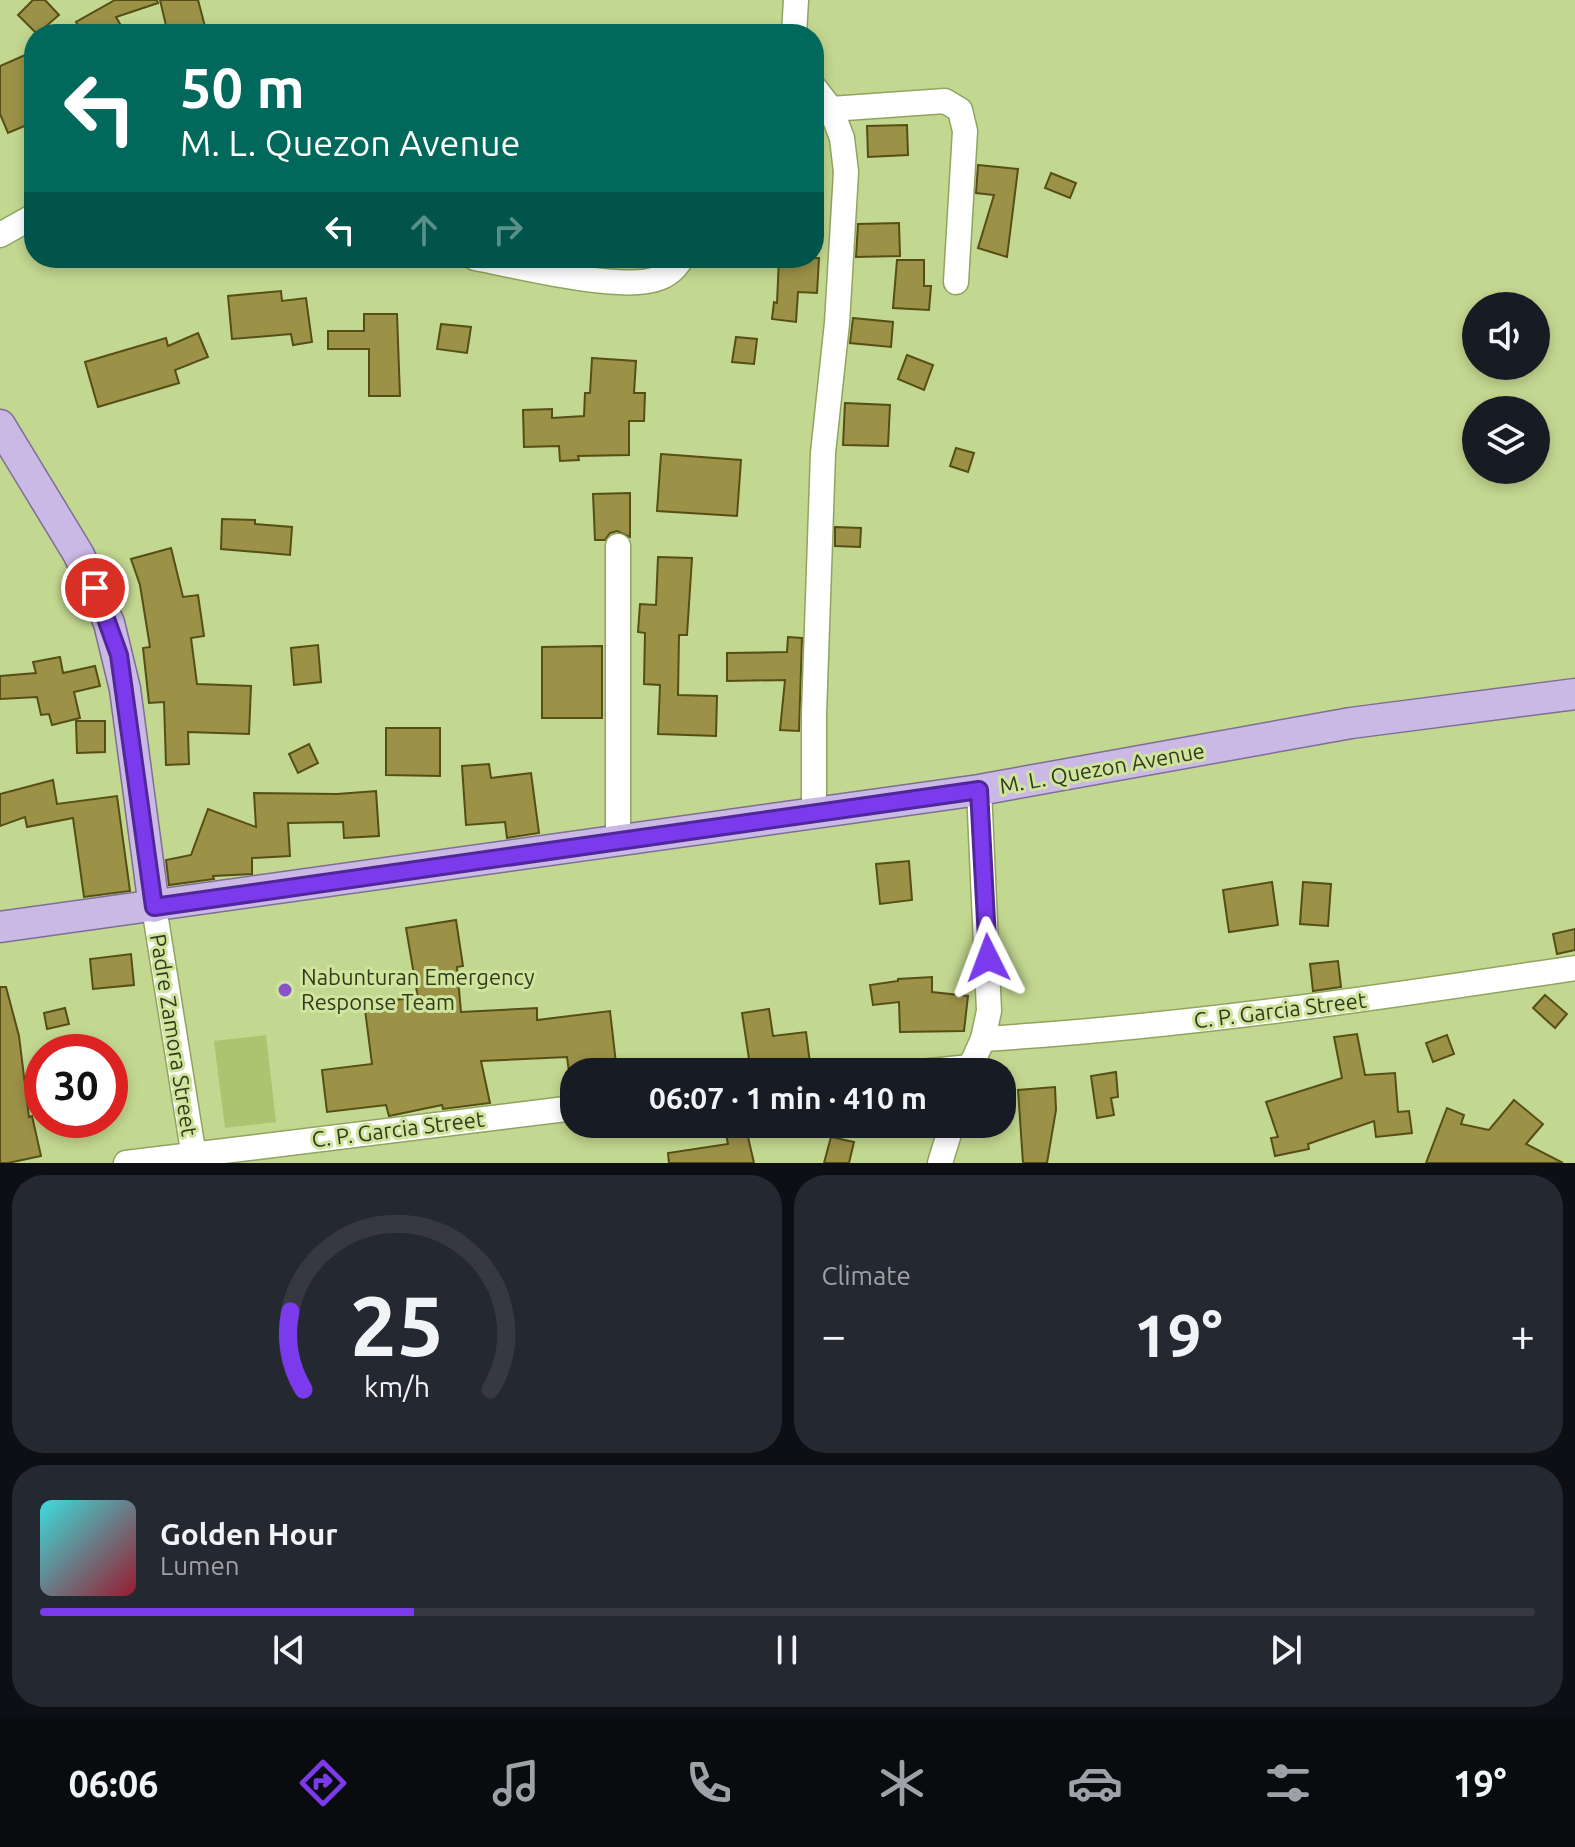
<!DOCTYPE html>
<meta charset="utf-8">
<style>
body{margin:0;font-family:Ubuntu,sans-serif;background:#242831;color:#f1f3f6;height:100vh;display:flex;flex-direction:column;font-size:30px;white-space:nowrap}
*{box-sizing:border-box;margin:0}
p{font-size:26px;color:#9ea1a6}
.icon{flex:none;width:44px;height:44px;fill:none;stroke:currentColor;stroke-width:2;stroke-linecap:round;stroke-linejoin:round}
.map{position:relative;height:1163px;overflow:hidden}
.panel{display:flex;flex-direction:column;gap:12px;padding:12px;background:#0d0f14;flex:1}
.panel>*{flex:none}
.hud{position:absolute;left:24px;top:24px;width:800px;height:244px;border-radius:32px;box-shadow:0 4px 12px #0003;background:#00695c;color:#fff;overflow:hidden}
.buttons{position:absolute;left:1462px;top:292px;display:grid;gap:16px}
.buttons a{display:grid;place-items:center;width:88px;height:88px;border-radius:50%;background:#171b24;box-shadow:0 4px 12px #0003;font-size:40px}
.speed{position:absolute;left:24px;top:1034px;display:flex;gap:16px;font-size:40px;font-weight:700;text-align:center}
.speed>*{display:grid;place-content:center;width:104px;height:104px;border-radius:50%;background:#171b24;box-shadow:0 4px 12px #0003;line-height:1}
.speed .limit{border:12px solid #d22;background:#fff;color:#111}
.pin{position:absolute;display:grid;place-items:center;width:68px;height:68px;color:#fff;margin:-34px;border:4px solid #fff;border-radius:50%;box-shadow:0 2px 8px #0007}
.me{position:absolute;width:88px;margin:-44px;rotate:357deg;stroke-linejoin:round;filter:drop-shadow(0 0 6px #0008)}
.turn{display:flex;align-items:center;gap:28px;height:168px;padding:0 24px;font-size:36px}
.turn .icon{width:104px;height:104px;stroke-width:2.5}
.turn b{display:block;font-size:56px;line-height:68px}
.lanes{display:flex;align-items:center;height:76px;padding:0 24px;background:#0003;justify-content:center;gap:40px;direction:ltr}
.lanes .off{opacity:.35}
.big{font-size:60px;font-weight:700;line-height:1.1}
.panel .tile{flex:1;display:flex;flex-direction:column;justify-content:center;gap:12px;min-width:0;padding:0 28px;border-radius:32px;background:#242831}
.panel .dial{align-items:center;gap:0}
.dial svg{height:208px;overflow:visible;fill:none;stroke:#363941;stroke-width:7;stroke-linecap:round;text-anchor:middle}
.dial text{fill:#f1f3f6;stroke:none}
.song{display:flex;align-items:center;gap:24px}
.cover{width:96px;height:96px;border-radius:12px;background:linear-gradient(135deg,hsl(180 70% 55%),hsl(350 70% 35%))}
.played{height:8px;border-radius:4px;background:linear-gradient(90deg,#7c3aed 25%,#363941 25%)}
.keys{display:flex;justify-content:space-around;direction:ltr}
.heat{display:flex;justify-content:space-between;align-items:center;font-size:44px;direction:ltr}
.panel .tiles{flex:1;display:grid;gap:12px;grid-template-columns:1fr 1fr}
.tile:last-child{grid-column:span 2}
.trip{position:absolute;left:560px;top:1058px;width:456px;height:80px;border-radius:32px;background:#171b24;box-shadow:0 4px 12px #0003;font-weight:700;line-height:80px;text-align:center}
.tabs{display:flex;height:128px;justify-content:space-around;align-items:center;background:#090b0e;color:#9ea1a6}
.tabs .icon{width:56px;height:56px}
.tabs .on{color:#7c3aed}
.tabs b{font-size:36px;color:#f1f3f6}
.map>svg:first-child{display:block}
.green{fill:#acc46f}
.building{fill:#9b9147;stroke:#564f15;stroke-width:2}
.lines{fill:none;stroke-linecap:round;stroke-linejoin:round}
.minor-casing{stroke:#90a45f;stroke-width:27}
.major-casing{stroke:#7e6e94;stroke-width:33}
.minor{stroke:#fff;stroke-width:24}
.major{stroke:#cab8e5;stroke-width:30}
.route-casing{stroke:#51269a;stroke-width:20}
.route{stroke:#7c3aed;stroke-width:14}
.poi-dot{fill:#8952ca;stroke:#cfe49d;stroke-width:3}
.labels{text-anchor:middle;stroke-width:6;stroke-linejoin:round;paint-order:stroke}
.street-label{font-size:22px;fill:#333b1e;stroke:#cfe49d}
.poi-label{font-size:22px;fill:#333b1e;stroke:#cfe49d;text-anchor:start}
</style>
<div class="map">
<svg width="1575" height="1163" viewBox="0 0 1575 1163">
<rect width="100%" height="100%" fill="#c2d790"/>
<!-- green -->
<path class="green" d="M 266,1035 L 276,1122 L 225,1128 L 214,1041 Z"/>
<!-- building -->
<g class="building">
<path d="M 33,0 L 45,0 L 59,15 L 37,34 L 18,15 Z"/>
<path d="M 115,0 L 157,0 L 158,3 L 116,17 L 126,34 L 94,34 L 89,26 L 80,30 L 76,22 Z"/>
<path d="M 160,0 L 198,0 L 207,34 L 168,34 Z"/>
<path d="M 34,51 L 34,122 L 8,133 L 0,114 L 0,66 Z"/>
<path d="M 907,125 L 908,155 L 868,157 L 867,126 Z"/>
<path d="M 978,165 L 1018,169 L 1007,257 L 978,248 L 994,195 L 976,193 Z"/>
<path d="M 1051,173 L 1076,183 L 1070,198 L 1045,188 Z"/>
<path d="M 899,223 L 900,256 L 856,257 L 858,224 Z"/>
<path d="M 779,258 L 819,258 L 817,293 L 798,292 L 796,322 L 772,319 L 774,302 L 777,303 Z"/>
<path d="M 897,260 L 924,260 L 924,286 L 931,286 L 929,310 L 893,308 Z"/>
<path d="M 281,291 L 282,301 L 306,298 L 312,342 L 293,345 L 291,334 L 232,339 L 228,296 Z"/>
<path d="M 364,314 L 397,314 L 400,396 L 369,396 L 369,349 L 328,349 L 328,331 L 364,331 Z"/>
<path d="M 853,318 L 893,322 L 891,347 L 850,343 Z"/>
<path d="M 441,324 L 471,327 L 467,353 L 437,349 Z"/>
<path d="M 198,333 L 208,357 L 175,370 L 179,383 L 98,407 L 85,362 L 166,338 L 168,346 Z"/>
<path d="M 736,337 L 757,339 L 754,364 L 732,362 Z"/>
<path d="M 907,355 L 933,365 L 924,390 L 898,379 Z"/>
<path d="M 592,358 L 636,361 L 634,393 L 645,393 L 644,421 L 629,421 L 629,455 L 578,456 L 579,460 L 560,461 L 559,446 L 524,447 L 523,410 L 552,409 L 552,418 L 584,416 L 585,393 L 590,393 Z"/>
<path d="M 845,403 L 890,405 L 888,446 L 843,445 Z"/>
<path d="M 956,448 L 974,453 L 968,472 L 950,466 Z"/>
<path d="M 661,454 L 741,460 L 737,516 L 657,511 Z"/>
<path d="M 630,493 L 630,537 L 617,531 L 610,533 L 605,540 L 595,540 L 593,494 Z"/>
<path d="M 222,519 L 255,520 L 255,524 L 292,527 L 290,555 L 221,549 Z"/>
<path d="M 835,527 L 861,528 L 860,547 L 835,546 Z"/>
<path d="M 171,548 L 183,597 L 198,595 L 204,636 L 191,638 L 197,684 L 251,686 L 249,734 L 188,732 L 189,764 L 166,765 L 164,702 L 149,703 L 143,648 L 150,647 L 140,585 L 131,559 Z"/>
<path d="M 658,557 L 692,558 L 687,635 L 679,635 L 678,695 L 717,696 L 716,736 L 658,734 L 660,685 L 644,684 L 645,633 L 638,632 L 640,604 L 656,605 Z"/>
<path d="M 788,637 L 802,638 L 799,731 L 780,730 L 785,680 L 727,681 L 727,653 L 787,652 Z"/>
<path d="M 318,645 L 321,682 L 294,685 L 291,648 Z"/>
<path d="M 602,646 L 602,718 L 542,718 L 542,647 Z"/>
<path d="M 60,657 L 63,673 L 95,666 L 100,686 L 74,692 L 80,718 L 52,725 L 49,714 L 41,715 L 37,697 L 0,699 L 0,676 L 36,673 L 33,662 Z"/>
<path d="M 76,721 L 105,721 L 105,752 L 77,753 Z"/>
<path d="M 386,728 L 440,728 L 440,776 L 386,775 Z"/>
<path d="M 309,744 L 318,763 L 298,773 L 289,754 Z"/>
<path d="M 489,764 L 491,778 L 531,773 L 539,833 L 507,838 L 505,822 L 466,825 L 462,766 Z"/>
<path d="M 53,780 L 57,804 L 117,796 L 130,891 L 84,897 L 73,818 L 27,827 L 25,817 L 0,826 L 0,794 Z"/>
<path d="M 376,791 L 379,836 L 344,838 L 343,822 L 288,823 L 290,856 L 252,858 L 252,874 L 213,876 L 214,879 L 169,885 L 166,860 L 191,855 L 208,809 L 256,827 L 254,793 L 337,794 Z"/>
<path d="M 909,861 L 912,900 L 880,904 L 876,864 Z"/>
<path d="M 1272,882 L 1278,925 L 1229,932 L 1223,890 Z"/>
<path d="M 1303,882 L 1331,884 L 1328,926 L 1300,924 Z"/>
<path d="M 456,920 L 463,966 L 457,967 L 461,1012 L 537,1008 L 537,1020 L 610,1011 L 617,1072 L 569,1072 L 567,1057 L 481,1061 L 490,1103 L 443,1109 L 442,1105 L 389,1116 L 386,1105 L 327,1112 L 322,1070 L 372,1064 L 364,1002 L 418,998 L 406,928 Z"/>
<path d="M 1575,929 L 1575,950 L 1557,954 L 1553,934 Z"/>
<path d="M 131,954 L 134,985 L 93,989 L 90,959 Z"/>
<path d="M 1338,961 L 1341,987 L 1313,991 L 1310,964 Z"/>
<path d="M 932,977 L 932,992 L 968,996 L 964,1031 L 900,1032 L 899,1002 L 873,1005 L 870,985 L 898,981 L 898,979 Z"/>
<path d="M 0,987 L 6,987 L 19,1036 L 29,1117 L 32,1116 L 41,1156 L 8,1163 L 0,1163 Z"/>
<path d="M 1545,995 L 1567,1014 L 1555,1028 L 1533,1008 Z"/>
<path d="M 65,1008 L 69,1024 L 47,1029 L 44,1013 Z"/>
<path d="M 769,1009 L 773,1036 L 806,1032 L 810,1063 L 751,1072 L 742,1013 Z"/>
<path d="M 1357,1034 L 1365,1075 L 1395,1073 L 1398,1112 L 1409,1111 L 1412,1133 L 1376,1137 L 1374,1121 L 1308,1144 L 1309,1149 L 1275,1156 L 1271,1138 L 1278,1137 L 1266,1102 L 1342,1078 L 1334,1037 Z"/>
<path d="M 1447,1035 L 1454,1054 L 1433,1062 L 1426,1043 Z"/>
<path d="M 1116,1072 L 1118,1097 L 1111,1098 L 1114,1115 L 1097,1118 L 1091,1076 Z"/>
<path d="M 1055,1087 L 1056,1110 L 1047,1163 L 1023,1163 L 1018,1090 Z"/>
<path d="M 1514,1100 L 1543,1124 L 1526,1144 L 1563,1163 L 1426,1163 L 1447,1108 L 1464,1115 L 1461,1124 L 1489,1130 Z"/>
<path d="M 724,1124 L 745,1124 L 754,1163 L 669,1163 L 668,1153 L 728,1144 Z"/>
<path d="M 831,1137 L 854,1142 L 849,1163 L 824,1163 Z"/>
</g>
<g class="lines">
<!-- minor casing -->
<g class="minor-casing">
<g id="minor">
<path d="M 794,34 L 796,0"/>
<path d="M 831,109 L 945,101 L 960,110 L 965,131 L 956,282"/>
<path d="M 0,235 L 34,216"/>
<path d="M 475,258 C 518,266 623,293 659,278 C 670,274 676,267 682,258"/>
<path d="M 814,812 L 814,714 L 823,453 L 837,323 L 846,172 L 842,138 L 831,109 L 814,87"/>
<path d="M 618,840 L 618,546"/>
<path d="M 154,907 L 195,1163"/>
<path d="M 983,1039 C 1181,1027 1378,998 1575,968"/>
<path d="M 921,1072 L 970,1067"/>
<path d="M 968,1072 L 983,1039 L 989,1011 L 979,790"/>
<path d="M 126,1163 L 574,1108"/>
<path d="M 940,1163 L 952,1124"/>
</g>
</g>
<!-- major casing -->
<g class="major-casing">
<g id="major">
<path d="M 0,425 L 79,555 L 109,623 L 125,689 L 154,907"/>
<path d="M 0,927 L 979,790 L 1351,723 L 1575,694"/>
</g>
</g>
<!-- minor -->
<use href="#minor" class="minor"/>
<!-- major -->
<use href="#major" class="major"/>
</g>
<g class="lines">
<!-- route casing -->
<g class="route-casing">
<path id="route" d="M 95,588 L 119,655 L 154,907 L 979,790 L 988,958"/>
</g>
<!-- route -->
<use href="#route" class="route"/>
</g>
<!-- markers -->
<circle class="poi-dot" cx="285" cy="990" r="8"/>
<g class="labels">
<!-- street labels -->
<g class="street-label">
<text transform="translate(1102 768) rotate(-10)" y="8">M. L. Quezon Avenue</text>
<text transform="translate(1280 1010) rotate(-7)" y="8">C. P. Garcia Street</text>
<text transform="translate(174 1035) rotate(81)" y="8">Padre Zamora Street</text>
<text transform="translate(398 1129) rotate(-7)" y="8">C. P. Garcia Street</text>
</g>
<!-- poi labels -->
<g class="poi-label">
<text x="301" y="985">Nabunturan Emergency<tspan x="301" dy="25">Response Team</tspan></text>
</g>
</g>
</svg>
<div class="buttons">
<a><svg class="icon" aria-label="sound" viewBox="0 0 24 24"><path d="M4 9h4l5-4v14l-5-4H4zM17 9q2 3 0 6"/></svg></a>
<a><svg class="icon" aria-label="layers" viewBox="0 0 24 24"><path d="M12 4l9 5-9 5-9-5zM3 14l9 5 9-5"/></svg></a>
</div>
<div class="speed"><div class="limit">30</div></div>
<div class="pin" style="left:95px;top:588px;background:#d93025"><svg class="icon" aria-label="arrive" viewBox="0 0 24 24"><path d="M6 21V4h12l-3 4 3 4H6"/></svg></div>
<svg class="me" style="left:988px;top:958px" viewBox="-20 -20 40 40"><path d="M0-17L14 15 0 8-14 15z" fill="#7c3aed" stroke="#fff" stroke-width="4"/></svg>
<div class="trip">06:07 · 1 min · 410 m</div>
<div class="hud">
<div class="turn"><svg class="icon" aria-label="left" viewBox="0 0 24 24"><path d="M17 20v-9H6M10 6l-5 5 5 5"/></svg><div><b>50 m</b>M. L. Quezon Avenue</div></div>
<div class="lanes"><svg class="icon" aria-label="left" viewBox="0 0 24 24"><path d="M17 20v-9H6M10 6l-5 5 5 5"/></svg><svg class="icon off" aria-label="ahead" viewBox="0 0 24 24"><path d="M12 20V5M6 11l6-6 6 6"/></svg><svg class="icon off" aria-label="right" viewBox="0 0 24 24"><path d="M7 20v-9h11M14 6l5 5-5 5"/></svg></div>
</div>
</div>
<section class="panel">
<div class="tiles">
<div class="tile dial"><svg viewBox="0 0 100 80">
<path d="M14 69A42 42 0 1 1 86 69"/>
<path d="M14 69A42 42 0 0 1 9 39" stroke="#7c3aed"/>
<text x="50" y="56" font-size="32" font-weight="700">25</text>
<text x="50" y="72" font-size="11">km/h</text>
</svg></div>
<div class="tile"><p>Climate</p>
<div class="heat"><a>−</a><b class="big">19°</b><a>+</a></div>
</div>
<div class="tile">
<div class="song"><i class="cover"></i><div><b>Golden Hour</b><p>Lumen</p></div></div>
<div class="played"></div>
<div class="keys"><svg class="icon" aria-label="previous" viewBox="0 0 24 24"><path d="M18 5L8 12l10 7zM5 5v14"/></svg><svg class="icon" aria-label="pause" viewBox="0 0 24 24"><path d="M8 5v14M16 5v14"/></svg><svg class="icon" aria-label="next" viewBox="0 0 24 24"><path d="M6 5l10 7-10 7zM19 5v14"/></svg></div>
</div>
</div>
</section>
<nav class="tabs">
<b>06:06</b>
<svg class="icon on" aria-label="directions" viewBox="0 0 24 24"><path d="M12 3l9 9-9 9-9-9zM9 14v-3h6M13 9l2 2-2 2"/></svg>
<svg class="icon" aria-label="music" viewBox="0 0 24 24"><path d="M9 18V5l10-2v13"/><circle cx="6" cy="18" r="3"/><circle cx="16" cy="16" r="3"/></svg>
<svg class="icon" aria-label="phone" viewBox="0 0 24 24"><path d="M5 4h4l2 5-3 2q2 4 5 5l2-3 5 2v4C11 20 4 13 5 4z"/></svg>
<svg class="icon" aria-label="climate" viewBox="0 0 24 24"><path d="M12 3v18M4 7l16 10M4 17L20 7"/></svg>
<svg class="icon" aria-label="car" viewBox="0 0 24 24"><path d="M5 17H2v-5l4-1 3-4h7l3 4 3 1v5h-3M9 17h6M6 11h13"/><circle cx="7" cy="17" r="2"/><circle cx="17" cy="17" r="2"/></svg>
<svg class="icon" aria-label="filters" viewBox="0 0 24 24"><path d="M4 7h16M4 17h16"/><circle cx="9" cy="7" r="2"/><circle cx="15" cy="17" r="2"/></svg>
<b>19°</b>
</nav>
